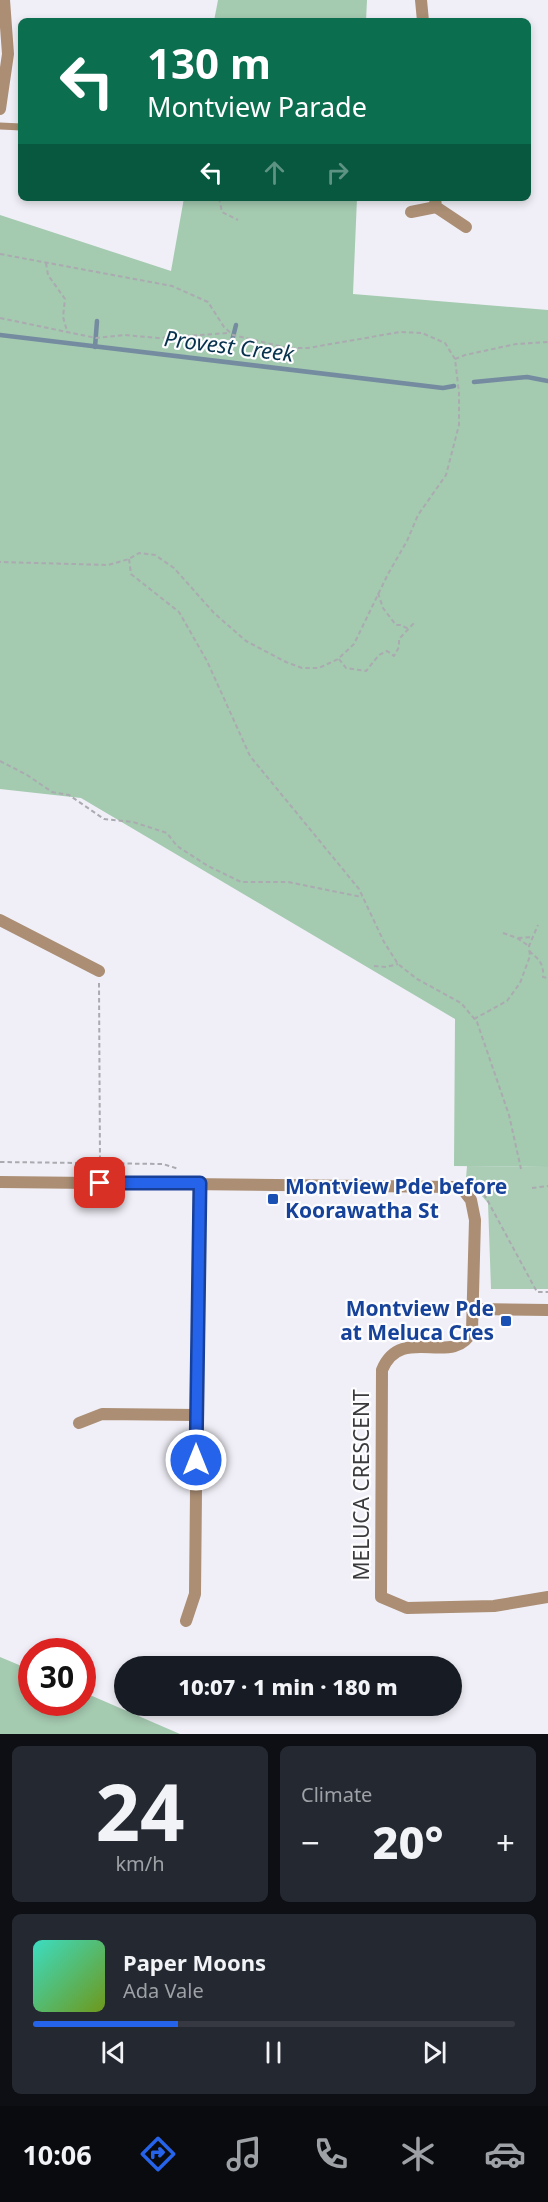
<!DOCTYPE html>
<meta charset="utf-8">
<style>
body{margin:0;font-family:"Noto Sans",sans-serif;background:#242831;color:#f1f3f6;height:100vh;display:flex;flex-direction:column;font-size:22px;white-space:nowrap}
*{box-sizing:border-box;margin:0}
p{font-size:20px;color:#9ea1a6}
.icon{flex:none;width:33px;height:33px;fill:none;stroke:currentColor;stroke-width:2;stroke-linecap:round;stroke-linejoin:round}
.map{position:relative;height:1734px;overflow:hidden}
.panel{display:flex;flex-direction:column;gap:12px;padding:12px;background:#0d0f14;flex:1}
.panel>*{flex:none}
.guide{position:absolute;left:18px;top:18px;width:513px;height:183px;border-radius:9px;box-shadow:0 3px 9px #0003;background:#0b6e4f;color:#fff;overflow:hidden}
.speed{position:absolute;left:18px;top:1638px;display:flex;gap:12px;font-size:30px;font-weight:700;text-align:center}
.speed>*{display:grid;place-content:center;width:78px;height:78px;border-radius:50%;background:#171b24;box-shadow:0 3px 9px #0003;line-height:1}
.speed .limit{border:9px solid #d22;background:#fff;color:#111}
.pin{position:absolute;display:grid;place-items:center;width:51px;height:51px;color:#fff;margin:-26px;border-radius:12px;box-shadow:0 3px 9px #0006}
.me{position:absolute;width:66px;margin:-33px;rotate:0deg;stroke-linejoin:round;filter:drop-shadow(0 0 4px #0008)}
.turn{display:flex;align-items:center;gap:21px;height:126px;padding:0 30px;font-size:27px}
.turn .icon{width:78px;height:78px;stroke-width:2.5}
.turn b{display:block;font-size:42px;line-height:51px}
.lanes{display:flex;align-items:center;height:57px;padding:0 30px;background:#0003;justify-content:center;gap:30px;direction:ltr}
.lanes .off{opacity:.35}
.big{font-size:45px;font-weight:800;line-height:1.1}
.panel .card{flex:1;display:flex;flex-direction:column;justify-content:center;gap:9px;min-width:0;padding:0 21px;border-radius:9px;background:#242831}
.panel .dial{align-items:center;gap:0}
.dial b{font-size:78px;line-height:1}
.song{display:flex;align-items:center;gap:18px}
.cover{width:72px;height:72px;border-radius:9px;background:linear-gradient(135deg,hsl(170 70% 55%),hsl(80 70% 35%))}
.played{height:6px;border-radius:3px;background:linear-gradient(90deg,#2563eb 30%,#363941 30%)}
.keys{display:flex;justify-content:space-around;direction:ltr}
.heat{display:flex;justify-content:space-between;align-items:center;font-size:33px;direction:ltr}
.panel .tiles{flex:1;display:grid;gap:12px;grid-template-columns:1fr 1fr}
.card:last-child{grid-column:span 2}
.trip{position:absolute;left:114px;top:1656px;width:348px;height:60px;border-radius:30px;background:#171b24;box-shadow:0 3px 9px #0003;font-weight:800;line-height:60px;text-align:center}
.tabs{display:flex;height:96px;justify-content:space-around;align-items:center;background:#090b0e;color:#9ea1a6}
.tabs .icon{width:42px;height:42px}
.tabs .selected{color:#2563eb}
.tabs b{font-size:27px;color:#f1f3f6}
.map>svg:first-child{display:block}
.green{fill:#abcdb6}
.forest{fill:#a4cab0}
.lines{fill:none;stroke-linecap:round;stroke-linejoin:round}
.stream{stroke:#748ba0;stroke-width:4.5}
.path{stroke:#abaab0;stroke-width:2;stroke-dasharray:4.5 3;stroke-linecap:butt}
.service{stroke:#ab8e74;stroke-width:7}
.minor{stroke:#ab8e74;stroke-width:12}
.route-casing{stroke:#184099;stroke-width:15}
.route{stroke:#2563eb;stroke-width:10}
.transit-dot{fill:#1a4fb4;stroke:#fdfdff;stroke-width:2}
.labels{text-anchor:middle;stroke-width:4.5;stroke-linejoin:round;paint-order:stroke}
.transit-label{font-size:21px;font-weight:bold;fill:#164399;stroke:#fdfdff;text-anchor:start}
.street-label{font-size:21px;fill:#3a3a3d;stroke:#fdfdff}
.water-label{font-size:22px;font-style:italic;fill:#06314d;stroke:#fdfdff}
</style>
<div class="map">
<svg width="548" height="1734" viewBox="0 0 548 1734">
<rect width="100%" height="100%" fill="#f0eff7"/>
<!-- green -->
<path class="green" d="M 467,1166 L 548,1167 L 548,1289 L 491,1289 L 488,1203 L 466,1178 Z"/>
<!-- forest -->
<g class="forest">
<path d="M 218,0 L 367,0 L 366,21 L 214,21 Z"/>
<path d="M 184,198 L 357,198 L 353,294 L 548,310 L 548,1167 L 454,1166 L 455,1019 L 81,798 L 0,789 L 0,215 L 171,271 Z"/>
<path d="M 0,1657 L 31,1670 L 32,1702 L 82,1702 L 83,1692 L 180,1734 L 0,1734 Z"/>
</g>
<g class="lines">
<!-- stream -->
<g class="stream">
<path d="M 0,335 L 443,388 L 454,386"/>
<path d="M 232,341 L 236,325"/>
<path d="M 95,347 L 97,321"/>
<path d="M 474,382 L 527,377 L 548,381"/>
</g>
<!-- path -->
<g class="path">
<path d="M 219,198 L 222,212 L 238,220"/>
<path d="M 0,254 L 172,286 L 208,302 L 224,327 L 233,335 L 287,348 L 308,348 L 400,332 L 422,333 L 445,343 L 455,359 L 459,393 L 459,425 L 446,475 L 418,515 L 407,541 L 388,574 L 354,644 L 338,659 L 319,668 L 302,668 L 286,662 L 246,641 L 214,613 L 174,568 L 155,555 L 139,553 L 129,559 L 108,565 L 0,562"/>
<path d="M 46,263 L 48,275 L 65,299 L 63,317 L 67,331"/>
<path d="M 0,318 L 96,338 L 124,335 L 158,338 L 228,333"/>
<path d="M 455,359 L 465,355 L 516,344 L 548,342"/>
<path d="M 129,559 L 131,574 L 179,612 L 207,661 L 250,756 L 359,889 L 384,942 L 398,964 L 417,979 L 461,1003 L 477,1022 L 509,1115 L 521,1169"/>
<path d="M 378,593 L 383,608 L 396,625 L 400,625 L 409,629"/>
<path d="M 339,659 L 346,668 L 366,671 L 379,655 L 387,651 L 394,656 L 399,647 L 399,639 L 414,623"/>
<path d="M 0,761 L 27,775 L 52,792 L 69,795 L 104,819 L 133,822 L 167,833 L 177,846 L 208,866 L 241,882 L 288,882 L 362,897"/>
<path d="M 503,933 L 517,938 L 529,946"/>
<path d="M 518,938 L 533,937"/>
<path d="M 529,951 C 539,959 544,964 543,977 L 548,978"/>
<path d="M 374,966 L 386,967 L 398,964"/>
<path d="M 99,983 L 100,1163"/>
<path d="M 474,1019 L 507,1001 L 520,983 L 530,956 L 529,946 L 538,925"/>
<path d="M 0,1162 L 163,1164 L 179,1169"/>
<path d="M 532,1188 L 548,1186"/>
<path d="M 484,1194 L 537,1292 L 548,1292"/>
</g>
<!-- service -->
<path class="service" d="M 0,126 L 21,127"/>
<!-- minor -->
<g class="minor">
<path d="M 421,0 L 423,21"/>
<path d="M 0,109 L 8,54 L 4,0"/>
<path d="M 435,198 L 436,207 L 466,227"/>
<path d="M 411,212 L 436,207"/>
<path d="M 0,920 L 99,971"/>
<path d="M 0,1182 L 455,1187 L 464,1191 L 471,1200 L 475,1220 L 472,1331 C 454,1369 401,1323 382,1370 L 381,1597 L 407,1608 L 494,1606 L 548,1597"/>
<path d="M 473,1309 L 548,1310"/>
<path d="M 79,1423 L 102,1414 L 197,1415"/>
<path d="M 186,1621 L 195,1594 L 199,1183"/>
</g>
</g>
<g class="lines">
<!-- route casing -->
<g class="route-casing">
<path id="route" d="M 100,1183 L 200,1183 L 196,1460"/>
</g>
<!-- route -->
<use href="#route" class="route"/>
</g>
<!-- markers -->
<g class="transit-dot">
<rect x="267" y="1193" width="12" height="12" rx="3"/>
<rect x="500" y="1315" width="12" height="12" rx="3"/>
</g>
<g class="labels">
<!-- transit labels -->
<g class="transit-label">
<text x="285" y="1194">Montview Pde before<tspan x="285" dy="24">Koorawatha St</tspan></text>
<text x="494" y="1316" text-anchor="end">Montview Pde<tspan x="494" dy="24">at Meluca Cres</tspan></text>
</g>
<!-- street labels -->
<g class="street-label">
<text transform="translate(362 1485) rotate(-90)" y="7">MELUCA CRESCENT</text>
</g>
<!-- water labels -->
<g class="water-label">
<text transform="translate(229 346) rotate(7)" y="8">Provest Creek</text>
</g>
</g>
</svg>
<div class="speed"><div class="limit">30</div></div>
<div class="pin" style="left:100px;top:1183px;background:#d93025"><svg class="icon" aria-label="arrive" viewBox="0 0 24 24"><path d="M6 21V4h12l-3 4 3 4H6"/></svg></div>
<svg class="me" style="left:196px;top:1460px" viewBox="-20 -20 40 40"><circle r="17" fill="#2563eb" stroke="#fff" stroke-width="3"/><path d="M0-11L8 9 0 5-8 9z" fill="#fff"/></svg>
<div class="trip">10:07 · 1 min · 180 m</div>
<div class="guide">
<div class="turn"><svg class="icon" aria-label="left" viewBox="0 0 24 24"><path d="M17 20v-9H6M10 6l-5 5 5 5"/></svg><div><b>130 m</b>Montview Parade</div></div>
<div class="lanes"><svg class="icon" aria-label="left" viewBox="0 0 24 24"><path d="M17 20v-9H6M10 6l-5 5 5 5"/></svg><svg class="icon off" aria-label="ahead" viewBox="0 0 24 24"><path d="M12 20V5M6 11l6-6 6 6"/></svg><svg class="icon off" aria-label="right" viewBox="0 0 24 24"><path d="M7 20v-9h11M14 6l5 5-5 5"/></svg></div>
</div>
</div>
<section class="panel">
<div class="tiles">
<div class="card dial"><b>24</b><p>km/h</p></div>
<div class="card"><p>Climate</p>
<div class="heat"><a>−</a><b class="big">20°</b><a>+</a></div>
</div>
<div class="card">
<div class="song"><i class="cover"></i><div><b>Paper Moons</b><p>Ada Vale</p></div></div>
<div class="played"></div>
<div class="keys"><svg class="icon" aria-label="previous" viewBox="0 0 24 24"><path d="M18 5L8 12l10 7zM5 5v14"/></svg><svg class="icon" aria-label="pause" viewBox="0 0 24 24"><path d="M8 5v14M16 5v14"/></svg><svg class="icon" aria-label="next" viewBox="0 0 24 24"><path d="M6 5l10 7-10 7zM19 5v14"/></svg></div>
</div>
</div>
</section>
<nav class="tabs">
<b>10:06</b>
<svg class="icon selected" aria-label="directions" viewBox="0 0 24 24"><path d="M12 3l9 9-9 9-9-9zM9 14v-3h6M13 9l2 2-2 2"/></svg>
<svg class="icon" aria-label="music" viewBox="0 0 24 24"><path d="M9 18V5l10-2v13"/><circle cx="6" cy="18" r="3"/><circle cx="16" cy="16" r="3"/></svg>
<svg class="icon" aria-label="phone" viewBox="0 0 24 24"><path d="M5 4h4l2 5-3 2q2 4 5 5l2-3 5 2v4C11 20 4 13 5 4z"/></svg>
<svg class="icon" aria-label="climate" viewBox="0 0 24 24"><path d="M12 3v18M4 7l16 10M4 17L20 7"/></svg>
<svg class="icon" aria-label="car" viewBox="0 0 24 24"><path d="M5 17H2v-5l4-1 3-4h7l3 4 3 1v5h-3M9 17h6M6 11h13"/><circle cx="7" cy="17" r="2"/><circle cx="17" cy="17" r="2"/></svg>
</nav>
